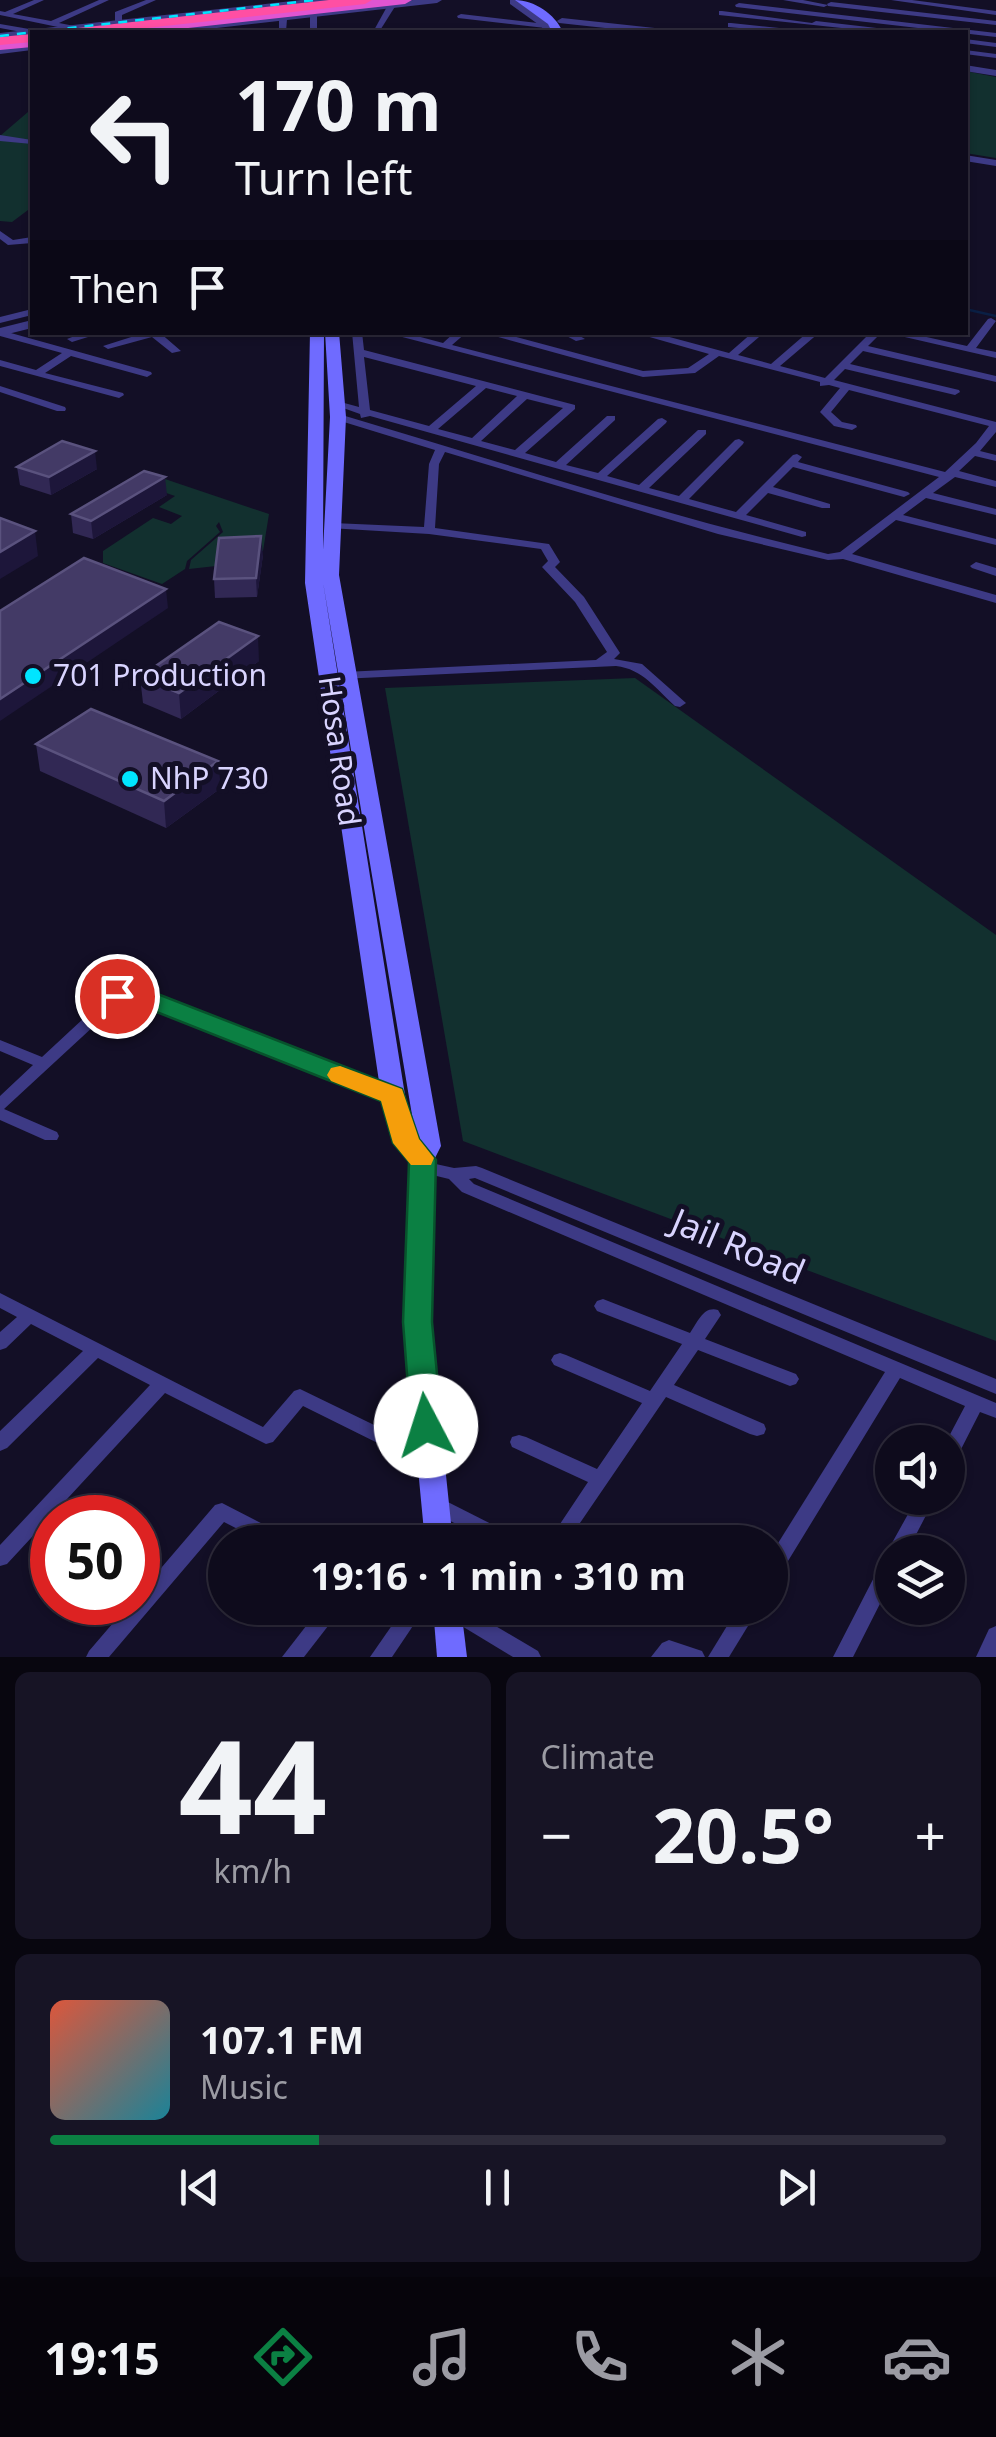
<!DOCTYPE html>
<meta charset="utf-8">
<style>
body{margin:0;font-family:"Noto Sans",sans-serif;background:#171425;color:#f1f3f6;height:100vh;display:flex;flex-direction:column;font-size:38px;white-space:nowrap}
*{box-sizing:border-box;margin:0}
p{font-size:32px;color:#9b9ba3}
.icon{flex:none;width:55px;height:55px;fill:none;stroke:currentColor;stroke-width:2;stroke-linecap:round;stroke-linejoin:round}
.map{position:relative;height:1657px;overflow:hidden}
.side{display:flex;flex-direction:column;gap:15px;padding:15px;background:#08060f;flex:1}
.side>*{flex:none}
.guide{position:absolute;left:30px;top:30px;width:938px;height:305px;border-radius:0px;box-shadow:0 2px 8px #0004,0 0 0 2px #2e2b3b;background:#0e0b1c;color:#f1f3f6;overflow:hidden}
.fabs{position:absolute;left:875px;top:1425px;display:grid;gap:20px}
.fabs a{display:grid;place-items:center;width:90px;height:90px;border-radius:50%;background:#0e0b1c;box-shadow:0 2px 8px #0004,0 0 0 2px #2e2b3b;font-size:50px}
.speed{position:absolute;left:30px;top:1495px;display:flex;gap:20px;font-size:50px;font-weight:700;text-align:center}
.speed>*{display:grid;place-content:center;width:130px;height:130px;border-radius:50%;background:#0e0b1c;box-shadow:0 2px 8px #0004,0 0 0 2px #2e2b3b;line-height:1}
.speed .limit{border:15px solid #d22;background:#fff;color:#111}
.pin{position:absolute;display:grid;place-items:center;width:85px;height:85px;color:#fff;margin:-42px;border:5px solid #fff;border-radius:50%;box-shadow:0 2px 10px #0007}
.me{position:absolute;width:110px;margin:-55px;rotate:355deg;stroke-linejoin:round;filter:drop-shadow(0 0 8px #0008)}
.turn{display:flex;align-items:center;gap:35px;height:210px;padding:0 40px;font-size:45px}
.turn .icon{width:130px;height:130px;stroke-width:2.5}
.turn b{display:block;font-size:70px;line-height:85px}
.then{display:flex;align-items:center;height:95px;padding:0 40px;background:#0003;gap:20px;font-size:38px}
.big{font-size:75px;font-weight:700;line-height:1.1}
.side .widget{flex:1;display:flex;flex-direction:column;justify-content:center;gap:15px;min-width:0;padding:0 35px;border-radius:15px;background:#171425}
.side .dial{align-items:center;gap:0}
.dial b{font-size:130px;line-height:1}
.song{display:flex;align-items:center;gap:30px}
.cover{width:120px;height:120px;border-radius:15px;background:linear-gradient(135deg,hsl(10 70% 55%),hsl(190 70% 35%))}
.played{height:10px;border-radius:5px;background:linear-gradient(90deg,#0b8043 30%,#2e2b3b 30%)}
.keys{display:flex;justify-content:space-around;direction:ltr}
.heat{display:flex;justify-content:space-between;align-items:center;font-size:55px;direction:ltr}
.side .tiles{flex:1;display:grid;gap:15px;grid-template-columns:1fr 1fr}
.widget:last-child{grid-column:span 2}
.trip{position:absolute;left:208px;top:1525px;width:580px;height:100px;border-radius:50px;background:#0e0b1c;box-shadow:0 2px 8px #0004,0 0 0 2px #2e2b3b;font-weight:700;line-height:100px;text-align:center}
.tab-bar{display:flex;height:160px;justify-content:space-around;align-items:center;background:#06040b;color:#9b9ba3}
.tab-bar .icon{width:70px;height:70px}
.tab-bar .on{color:#0b8043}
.tab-bar b{font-size:45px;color:#f1f3f6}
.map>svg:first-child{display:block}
.green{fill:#12302f}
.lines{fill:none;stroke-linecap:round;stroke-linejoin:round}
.stream{stroke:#0a1f44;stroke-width:2.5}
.minor{fill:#3d3a85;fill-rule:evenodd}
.tertiary{fill:#3d3a85;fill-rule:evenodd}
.secondary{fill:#6f6bff;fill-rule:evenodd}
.trunk{fill:#e055d1;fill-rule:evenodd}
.motorway{fill:#ff4fa3;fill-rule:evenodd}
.rail{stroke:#00e5ff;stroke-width:2.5;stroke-dasharray:9 8;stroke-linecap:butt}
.wall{fill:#312854}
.shaded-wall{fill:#1d163a}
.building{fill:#433a66;stroke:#5a527e;stroke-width:2.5}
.route{fill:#0b8043;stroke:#07532c;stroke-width:2.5}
.slow{fill:#f59e0b}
.poi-dot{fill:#00e5ff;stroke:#130f26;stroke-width:4}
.labels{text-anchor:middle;stroke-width:10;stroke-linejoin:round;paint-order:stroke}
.poi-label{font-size:30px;fill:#d9d4ff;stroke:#130f26;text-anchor:start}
.street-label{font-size:30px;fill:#d9d4ff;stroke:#130f26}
.near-street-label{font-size:35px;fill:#d9d4ff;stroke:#130f26}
</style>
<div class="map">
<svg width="996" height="1657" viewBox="0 0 996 1657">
<rect width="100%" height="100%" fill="#130f26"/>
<!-- green -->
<g class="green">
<path d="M 965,71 L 996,77 L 996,158 L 965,153 Z"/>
<path d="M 28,112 L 32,112 L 32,207 L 12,222 L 0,221 L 0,136 Z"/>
<path d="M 159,477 L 269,514 L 263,551 L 219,554 L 216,566 L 189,569 L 191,560 L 223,532 L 219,522 L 216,526 L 220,532 L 187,561 L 185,569 L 162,584 L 103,563 L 103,551 L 153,518 L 171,524 L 182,516 L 159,507 L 175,496 L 146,486 Z"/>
<path d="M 635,678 L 996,935 L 996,1341 L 463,1141 L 385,688 Z"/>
</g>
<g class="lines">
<!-- stream -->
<path class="stream" d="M 965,309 L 996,316"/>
<!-- minor -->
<g class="minor">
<path d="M 34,0 L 44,0 L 13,14 L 51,21 L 99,0 L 109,0 L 59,23 L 85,28 L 86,30 L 82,32 L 0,15 L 0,11 L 5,12 Z"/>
<path d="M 146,0 L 156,0 L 122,15 L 122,23 L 115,25 L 115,12 Z"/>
<path d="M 783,0 L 803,0 L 828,5 L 824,7 Z"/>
<path d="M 891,0 L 912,0 L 996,11 L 996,15 Z"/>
<path d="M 831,2 L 996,21 L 996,25 L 828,6 L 827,4 Z"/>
<path d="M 389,3 L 396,5 L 379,32 L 373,32 Z"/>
<path d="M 739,3 L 996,33 L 996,37 L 736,7 L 735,5 Z"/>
<path d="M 722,11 L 812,23 L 816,21 L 894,30 L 898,32 L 879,32 L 719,15 L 719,11 Z"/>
<path d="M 310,13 L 317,15 L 317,32 L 310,32 Z"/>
<path d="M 461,14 L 554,25 L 558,27 L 554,29 L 458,18 L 457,16 Z"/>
<path d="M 283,17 L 287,19 L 286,32 L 279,32 L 279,19 Z"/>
<path d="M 731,23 L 799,30 L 803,32 L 782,32 L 728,27 L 728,23 Z"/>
<path d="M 0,24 L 35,30 L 39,32 L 32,34 L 0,28 Z"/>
<path d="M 965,39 L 996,43 L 996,47 L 965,43 Z"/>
<path d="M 965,50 L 996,54 L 996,58 L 965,54 Z"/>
<path d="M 0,135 L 32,140 L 32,144 L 0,141 Z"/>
<path d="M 965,155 L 996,160 L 996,166 L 965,161 Z"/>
<path d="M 0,231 L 13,240 L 32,237 L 32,243 L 8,245 L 0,239 Z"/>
<path d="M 32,309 L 32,315 L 0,323 L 0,317 Z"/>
<path d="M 991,318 L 996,321 L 976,348 L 996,352 L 996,358 L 883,332 L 904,332 L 967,346 L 988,319 Z"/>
<path d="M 0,330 L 151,372 L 152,374 L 147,377 L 71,356 L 45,373 L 123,393 L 124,395 L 119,398 L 0,366 L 0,360 L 36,370 L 62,353 L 0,336 Z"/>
<path d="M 85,332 L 104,332 L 72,342 L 67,339 Z"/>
<path d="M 147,332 L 159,332 L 181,351 L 172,353 L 152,337 L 108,349 L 103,346 Z"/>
<path d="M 198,332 L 208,332 L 209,334 L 204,337 Z"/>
<path d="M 352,332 L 362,332 L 364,350 L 575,405 L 575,409 L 525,453 L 556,462 L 607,416 L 615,416 L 615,420 L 566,465 L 598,473 L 658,419 L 662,418 L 667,421 L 666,423 L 607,476 L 639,485 L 698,430 L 706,430 L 706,434 L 649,488 L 679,496 L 735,440 L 739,439 L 744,442 L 743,444 L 689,499 L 736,512 L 793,455 L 797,454 L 802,457 L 798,462 L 908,492 L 910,494 L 904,497 L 793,467 L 773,487 L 830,504 L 830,508 L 822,508 L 768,493 L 746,515 L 806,532 L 806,536 L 802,537 L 370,416 L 361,418 L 360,414 L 332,404 L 337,401 L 359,407 ZM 364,357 L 476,386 L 429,426 L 370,410 ZM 486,388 L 517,396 L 472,438 L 438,429 ZM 527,399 L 563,408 L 515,450 L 481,441 Z"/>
<path d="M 383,332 L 402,332 L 443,343 L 455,332 L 467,332 L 452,345 L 945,472 L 976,443 L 989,426 L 849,390 L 831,412 L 842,422 L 856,425 L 857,427 L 852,430 L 834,426 L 820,412 L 840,388 L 829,385 L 820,386 L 820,382 L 719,356 L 695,373 L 643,377 L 480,332 L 498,332 L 643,371 L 688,368 L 709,354 L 632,332 L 651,332 L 729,353 L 753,332 L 765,332 L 738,355 L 771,364 L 808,332 L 820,332 L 780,366 L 825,378 L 871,332 L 882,332 L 868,346 L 996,376 L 996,382 L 863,351 L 850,364 L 959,390 L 960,392 L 955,395 L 845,369 L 834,380 L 996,422 L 996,432 L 980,451 L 996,455 L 996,461 L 975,456 L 959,471 L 996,481 L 996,487 L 955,477 L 933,493 L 996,509 L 996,515 L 926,498 L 903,515 L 996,539 L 996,545 L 896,520 L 852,554 L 996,595 L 996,603 L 843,559 L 828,560 L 718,534 L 445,452 L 439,464 L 435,528 L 549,544 L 560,562 L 555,567 L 584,597 L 620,653 L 614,659 L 642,664 L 686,703 L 680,707 L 675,706 C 656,689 643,669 616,666 L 340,679 L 338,676 L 340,673 L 344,672 L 596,660 L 607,652 L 575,602 L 542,567 L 548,561 L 541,549 L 429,534 L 329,528 L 329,524 L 333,523 L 424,527 L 429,464 L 435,450 L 334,419 L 334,415 L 342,415 C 503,463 664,515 828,554 L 840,552 L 939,477 Z"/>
<path d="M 559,332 L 573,332 L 585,339 L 576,341 Z"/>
<path d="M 0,386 L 65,407 L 66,409 L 65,411 L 57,411 L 0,392 Z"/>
<path d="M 976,562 L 996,568 L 996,576 L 972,568 L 970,566 Z"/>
<path d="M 117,991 L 146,993 L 399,1091 L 401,1095 L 399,1099 L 387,1099 L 139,1002 L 121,1001 L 4,1109 L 57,1132 L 59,1136 L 57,1140 L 45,1140 L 0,1120 L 0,1096 L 33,1065 L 0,1051 L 0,1040 L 42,1057 L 112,992 Z"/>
<path d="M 422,1161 L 454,1168 L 476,1166 L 482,1168 L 996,1379 L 996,1394 L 475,1178 L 469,1179 L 474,1184 L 996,1403 L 996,1418 L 980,1412 L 955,1461 L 948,1463 L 948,1442 L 946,1442 L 965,1406 L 900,1378 L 777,1579 L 770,1581 L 770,1556 L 885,1372 L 462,1192 L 449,1179 L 416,1171 L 414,1167 L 416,1163 Z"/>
<path d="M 0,1293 L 263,1427 L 294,1391 L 300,1389 L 436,1455 L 438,1460 L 436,1465 L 429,1468 L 422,1465 L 303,1406 L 273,1442 L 266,1444 L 165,1393 L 7,1564 L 0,1566 L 0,1545 L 150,1385 L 98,1358 L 7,1448 L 0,1451 L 0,1431 L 83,1351 L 31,1324 L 6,1348 L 0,1350 L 0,1332 L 17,1317 L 0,1308 Z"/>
<path d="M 603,1299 L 690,1333 C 698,1322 703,1306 718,1310 L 721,1315 L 705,1339 L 796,1374 L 799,1379 L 796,1384 L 790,1386 L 698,1350 L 674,1385 L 764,1424 L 766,1429 L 764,1434 L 757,1436 L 750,1434 L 666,1397 L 567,1542 L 548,1542 L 588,1482 L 512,1447 L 510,1442 L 512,1437 L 519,1435 L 526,1437 L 597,1469 L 642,1403 L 554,1365 L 551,1360 L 554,1355 L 560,1353 L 566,1355 L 650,1391 L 682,1344 L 597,1311 L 594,1306 L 597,1301 Z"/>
<path d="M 436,1496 L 515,1536 L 517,1542 L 491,1542 L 429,1510 L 427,1504 L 429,1498 Z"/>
<path d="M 917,1498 L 935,1498 L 907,1552 L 892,1552 L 892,1580 L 853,1657 L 833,1657 L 885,1556 L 889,1555 L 887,1552 Z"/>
<path d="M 222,1503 L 286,1536 L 288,1542 L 263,1542 L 224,1522 L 109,1657 L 86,1657 L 89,1651 L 131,1602 L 138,1602 L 138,1595 L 215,1505 Z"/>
<path d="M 437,1523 L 444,1525 L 447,1531 L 444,1537 C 423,1543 398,1543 377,1542 L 380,1536 L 407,1525 Z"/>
<path d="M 320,1608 L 342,1608 L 304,1657 L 282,1657 Z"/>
<path d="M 404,1608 L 425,1608 L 392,1657 L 370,1657 Z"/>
<path d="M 439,1608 L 465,1608 L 538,1651 L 541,1657 L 513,1657 L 442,1614 Z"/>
<path d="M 565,1608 L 586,1608 C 580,1620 575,1630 561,1625 L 558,1619 Z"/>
<path d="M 738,1608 L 759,1608 L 729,1657 L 708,1657 Z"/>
<path d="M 996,1626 L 996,1657 L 976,1657 L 989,1629 Z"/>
<path d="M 669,1640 L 702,1651 L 705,1657 L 651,1657 L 662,1643 Z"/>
</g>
<!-- tertiary -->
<g class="tertiary">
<path d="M 301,0 L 332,0 L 327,3 L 57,32 L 32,32 L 32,36 L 0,39 L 0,33 Z"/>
<path d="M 413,0 L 442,0 L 437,3 L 182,32 L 157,32 L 162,29 Z"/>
<path d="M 510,0 L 516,0 L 550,24 L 551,32 L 543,32 L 542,27 L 510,4 Z"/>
<path d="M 562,18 L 664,29 L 669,32 L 642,32 L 559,23 L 557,21 Z"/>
<path d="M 32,44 L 32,50 L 0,54 L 0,48 Z"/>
<path d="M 965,65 L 996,70 L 996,76 L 965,71 Z"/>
<path d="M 32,320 L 32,328 L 0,336 L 0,328 Z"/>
</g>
<!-- secondary -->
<g class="secondary">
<path d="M 515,0 C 534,0 555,14 563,32 L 552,32 L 548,24 Z"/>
<path d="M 310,332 L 324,332 L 323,550 L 330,417 L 325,332 L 339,332 L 346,417 L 339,575 L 441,1146 L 434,1160 L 430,1322 L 453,1542 L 425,1542 L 404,1322 L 410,1162 L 395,1143 L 381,1095 L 305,583 ZM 323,582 L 414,1127 L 405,1095 Z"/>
<path d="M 433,1608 L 461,1608 L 467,1657 L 437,1657 Z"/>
</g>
<!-- trunk -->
<g class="trunk">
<path d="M 369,0 L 412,0 L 405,4 L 152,32 L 113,32 L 120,28 Z"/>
<path d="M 32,39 L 32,47 L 0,50 L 0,42 Z"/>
</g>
<!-- motorway -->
<g class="motorway">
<path d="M 329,0 L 372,0 L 365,4 L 110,32 L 71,32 L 78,28 Z"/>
<path d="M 32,34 L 32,42 L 0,45 L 0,37 Z"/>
</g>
<!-- rail -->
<path class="rail" d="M 0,36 L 316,0"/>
</g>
<!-- wall -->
<g class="wall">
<path d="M 17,467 L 97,469 L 51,495 L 20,485 Z"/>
<path d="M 167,495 L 93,539 L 73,533 L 71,514 Z"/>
<path d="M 263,555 L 257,597 L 215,598 L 214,579 Z"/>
<path d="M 259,661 L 181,719 L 143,703 L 140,677 Z"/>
<path d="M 36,744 L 221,788 L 166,828 L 40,771 Z"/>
</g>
<!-- shaded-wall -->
<g class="shaded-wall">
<path d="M 95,451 L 97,469 L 51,495 L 49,477 Z"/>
<path d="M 165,477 L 167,495 L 93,539 L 91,521 Z"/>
<path d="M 35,531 L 38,556 L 0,579 L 0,552 Z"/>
<path d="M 261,536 L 263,555 L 257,597 L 256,578 Z"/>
<path d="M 166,589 L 168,608 L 0,721 L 0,699 Z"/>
<path d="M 258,636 L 259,661 L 181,719 L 179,693 Z"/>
<path d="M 218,761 L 221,788 L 166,828 L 164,801 Z"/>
</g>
<!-- building -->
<g class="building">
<path d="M 62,441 L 95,451 L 49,477 L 17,467 Z"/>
<path d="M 144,471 L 165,477 L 91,521 L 71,514 Z"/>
<path d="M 0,518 L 35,531 L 0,552 Z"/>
<path d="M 261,536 L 256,578 L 214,579 L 219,538 Z"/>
<path d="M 84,558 L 166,589 L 0,699 L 0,611 Z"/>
<path d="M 219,622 L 258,636 L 179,693 L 140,677 Z"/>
<path d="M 91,709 L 218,761 L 164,801 L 36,744 Z"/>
</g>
<!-- route -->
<path class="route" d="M 117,988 L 150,991 L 402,1089 L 419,1139 L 436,1160 L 432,1322 L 442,1426 L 437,1434 L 426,1438 L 416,1434 L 411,1426 L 403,1322 L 409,1162 L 393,1143 L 381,1101 L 139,1005 L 108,1002 L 105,996 L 108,990 Z"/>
<!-- slow -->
<path class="slow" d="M 340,1066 L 402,1089 L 419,1139 L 434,1158 L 431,1165 L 411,1165 L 393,1143 L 381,1101 L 331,1081 L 327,1075 L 331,1068 Z"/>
<!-- markers -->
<g class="poi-dot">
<circle cx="33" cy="676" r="10"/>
<circle cx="130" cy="779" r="10"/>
</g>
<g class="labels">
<!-- poi labels -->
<g class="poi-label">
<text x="53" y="686">701 Production</text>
<text x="150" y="789">NhP 730</text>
</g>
<!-- street labels -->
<g class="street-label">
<text transform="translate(339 751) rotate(82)" y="10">Hosa Road</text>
</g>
<!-- near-street labels -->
<g class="near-street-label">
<text transform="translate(738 1247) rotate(23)" y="12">Jail Road</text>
</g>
</g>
</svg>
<div class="fabs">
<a><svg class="icon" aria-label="sound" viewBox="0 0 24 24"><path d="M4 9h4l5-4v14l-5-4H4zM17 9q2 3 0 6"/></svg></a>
<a><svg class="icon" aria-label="layers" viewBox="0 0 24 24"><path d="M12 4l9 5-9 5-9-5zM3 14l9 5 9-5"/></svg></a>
</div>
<div class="speed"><div class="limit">50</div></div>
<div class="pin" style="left:117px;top:996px;background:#d93025"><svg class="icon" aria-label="arrive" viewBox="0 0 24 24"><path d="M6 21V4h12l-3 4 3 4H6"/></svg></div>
<svg class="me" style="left:426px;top:1426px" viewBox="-20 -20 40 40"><circle r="19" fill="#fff"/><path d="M0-13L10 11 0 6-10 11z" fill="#0b8043"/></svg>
<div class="trip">19:16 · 1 min · 310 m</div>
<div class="guide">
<div class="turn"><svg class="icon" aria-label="left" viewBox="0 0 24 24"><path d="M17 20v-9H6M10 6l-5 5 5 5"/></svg><div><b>170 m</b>Turn left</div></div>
<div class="then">Then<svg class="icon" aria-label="arrive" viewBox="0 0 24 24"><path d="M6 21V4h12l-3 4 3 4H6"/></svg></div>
</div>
</div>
<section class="side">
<div class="tiles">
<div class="widget dial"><b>44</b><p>km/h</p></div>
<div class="widget"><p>Climate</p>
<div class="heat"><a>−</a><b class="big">20.5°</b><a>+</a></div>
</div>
<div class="widget">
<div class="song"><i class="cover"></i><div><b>107.1 FM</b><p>Music</p></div></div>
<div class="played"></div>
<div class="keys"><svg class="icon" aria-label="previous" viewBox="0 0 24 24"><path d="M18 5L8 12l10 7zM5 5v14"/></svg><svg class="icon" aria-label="pause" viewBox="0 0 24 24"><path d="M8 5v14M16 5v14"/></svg><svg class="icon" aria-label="next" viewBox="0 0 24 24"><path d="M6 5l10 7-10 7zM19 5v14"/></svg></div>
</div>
</div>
</section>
<nav class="tab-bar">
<b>19:15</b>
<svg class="icon on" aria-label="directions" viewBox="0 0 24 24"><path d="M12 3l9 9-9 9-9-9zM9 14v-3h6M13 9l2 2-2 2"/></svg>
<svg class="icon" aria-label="music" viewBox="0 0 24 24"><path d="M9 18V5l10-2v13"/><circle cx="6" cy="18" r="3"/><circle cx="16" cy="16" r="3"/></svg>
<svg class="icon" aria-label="phone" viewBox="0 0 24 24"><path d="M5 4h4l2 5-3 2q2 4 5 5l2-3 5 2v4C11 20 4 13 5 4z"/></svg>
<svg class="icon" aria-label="climate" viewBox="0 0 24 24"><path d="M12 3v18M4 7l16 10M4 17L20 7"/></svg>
<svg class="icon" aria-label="car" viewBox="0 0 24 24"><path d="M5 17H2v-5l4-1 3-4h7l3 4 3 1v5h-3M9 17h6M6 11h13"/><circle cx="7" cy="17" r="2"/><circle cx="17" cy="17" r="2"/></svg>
</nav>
